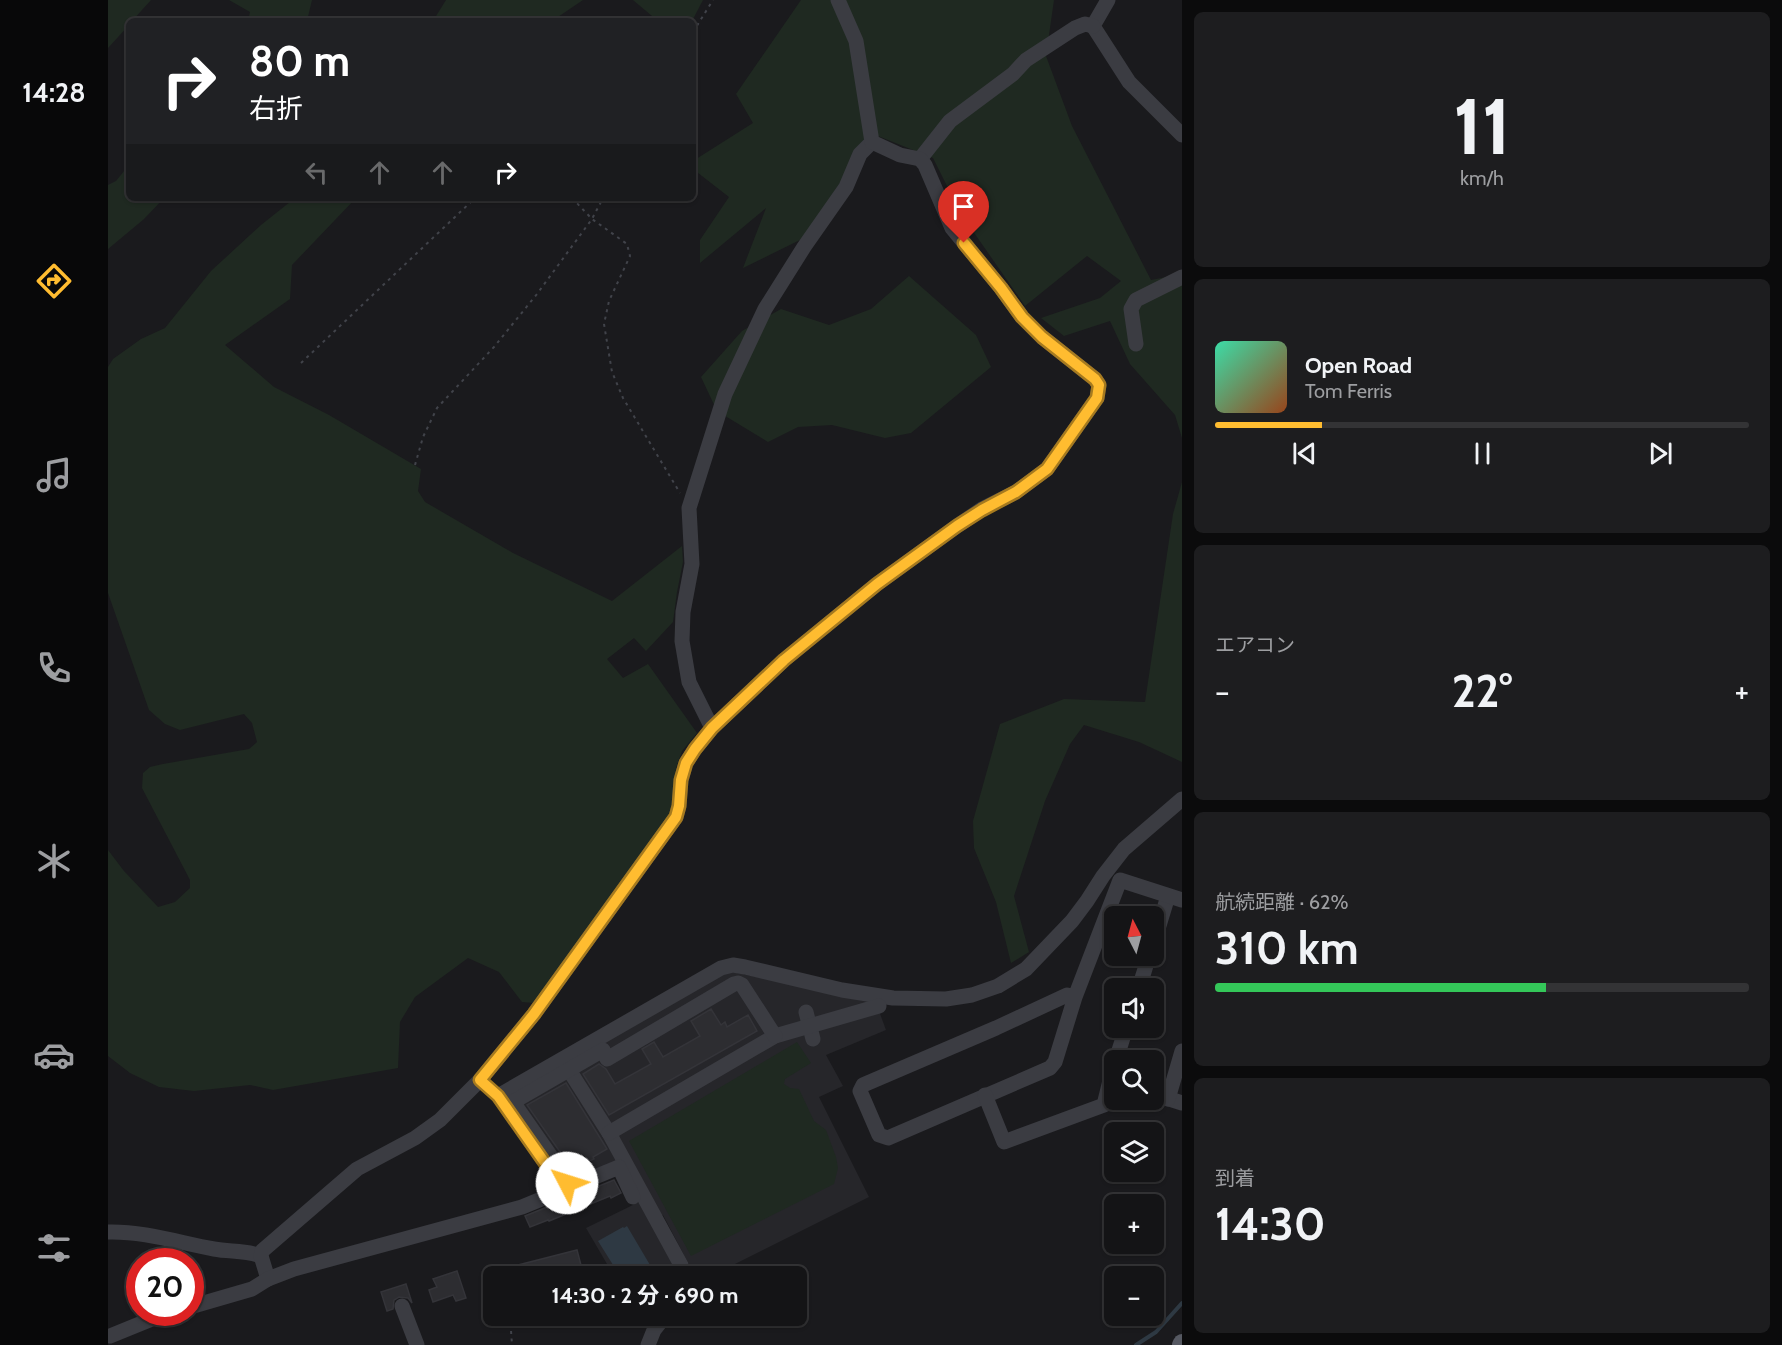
<!DOCTYPE html>
<html lang="ja">
<meta charset="utf-8">
<style>
body{margin:0;font-family:Cabin,"Noto Sans JP",sans-serif;background:#1d1d1f;color:#f1f3f6;height:100vh;display:flex;flex-direction:column;font-size:22px;white-space:nowrap}
*{box-sizing:border-box;margin:0}
p{font-size:20px;color:#9d9ea1}
.icon{flex:none;width:33px;height:33px;fill:none;stroke:currentColor;stroke-width:2;stroke-linecap:round;stroke-linejoin:round}
.map{position:relative;flex:1;overflow:hidden}
.drawer{display:flex;flex-direction:column;gap:12px;padding:12px;background:#0b0b0c;width:600px}
.drawer>*{flex:none}
.banner{position:absolute;left:18px;top:18px;width:570px;height:183px;border-radius:9px;box-shadow:0 2px 4px #0004,0 0 0 2px #333335;background:#202124;color:#fff;overflow:hidden}
.needle{width:39px;rotate:354deg}
.fabs{position:absolute;left:996px;top:906px;display:grid;gap:12px}
.fabs a{display:grid;place-items:center;width:60px;height:60px;border-radius:9px;background:#141416;box-shadow:0 2px 4px #0004,0 0 0 2px #333335;font-size:30px}
.speed{position:absolute;left:18px;top:1248px;display:flex;gap:12px;font-size:30px;font-weight:700;text-align:center}
.speed>*{display:grid;place-content:center;width:78px;height:78px;border-radius:50%;background:#141416;box-shadow:0 2px 4px #0004,0 0 0 2px #333335;line-height:1}
.speed .limit{border:9px solid #d22;background:#fff;color:#111}
.pin{position:absolute;display:grid;place-items:center;width:51px;height:51px;color:#fff;margin:-62px -26px;border-radius:50% 50% 50% 0;rotate:-45deg;box-shadow:0 0 6px #0007}
.pin .icon{rotate:45deg}
.me{position:absolute;width:66px;margin:-33px;rotate:310deg;stroke-linejoin:round;filter:drop-shadow(0 0 4px #0008)}
.turn{display:flex;align-items:center;gap:21px;height:126px;padding:0 24px;font-size:27px}
.turn .icon{width:78px;height:78px;stroke-width:2.5}
.turn b{display:block;font-size:42px;line-height:51px}
.lanes{display:flex;align-items:center;height:57px;padding:0 24px;background:#0003;justify-content:center;gap:30px;direction:ltr}
.lanes .off{opacity:.35}
.big{font-size:45px;font-weight:700;line-height:1.1}
.drawer .card{flex:1;display:flex;flex-direction:column;justify-content:center;gap:9px;min-width:0;padding:0 21px;border-radius:9px;background:#1d1d1f}
.drawer .dial{align-items:center;gap:0}
.dial b{font-size:78px;line-height:1}
.song{display:flex;align-items:center;gap:18px}
.cover{width:72px;height:72px;border-radius:9px;background:linear-gradient(135deg,hsl(160 70% 55%),hsl(20 70% 35%))}
.played{height:6px;border-radius:3px;background:linear-gradient(90deg,#ffbc30 20%,#333335 20%)}
.keys{display:flex;justify-content:space-around;direction:ltr}
.heat{display:flex;justify-content:space-between;align-items:center;font-size:33px;direction:ltr}
.charge{height:9px;border-radius:4px;background:linear-gradient(90deg,#34c759 62%,#333335 0)}
.trip{position:absolute;left:375px;top:1266px;width:324px;height:60px;border-radius:9px;background:#141416;box-shadow:0 2px 4px #0004,0 0 0 2px #333335;font-weight:700;line-height:60px;text-align:center}
main{display:flex;flex:1;min-height:0}
.dock{display:flex;flex-direction:column;width:108px;justify-content:space-around;align-items:center;background:#080809;color:#9d9ea1}
.dock .icon{width:42px;height:42px}
.dock .current{color:#ffbc30}
.dock b{font-size:27px;color:#f1f3f6}
.map>svg:first-child{display:block}
.built{fill:#26262a}
.green{fill:#1f2921}
.water{fill:#2e3943}
.lines{fill:none;stroke-linecap:round;stroke-linejoin:round}
.stream{stroke:#2e3943;stroke-width:4}
.building{fill:#2d2d31;stroke:#343439;stroke-width:1.5}
.path{stroke:#41434a;stroke-width:2;stroke-dasharray:3 4.5;stroke-linecap:butt}
.minor{stroke:#3b3c42;stroke-width:15}
.major{stroke:#565962;stroke-width:18}
.route-casing{stroke:#a67a1f;stroke-width:15}
.route{stroke:#ffbc30;stroke-width:10}
</style>
<main>
<nav class="dock">
<b>14:28</b>
<svg class="icon current" aria-label="directions" viewBox="0 0 24 24"><path d="M12 3l9 9-9 9-9-9zM9 14v-3h6M13 9l2 2-2 2"/></svg>
<svg class="icon" aria-label="music" viewBox="0 0 24 24"><path d="M9 18V5l10-2v13"/><circle cx="6" cy="18" r="3"/><circle cx="16" cy="16" r="3"/></svg>
<svg class="icon" aria-label="phone" viewBox="0 0 24 24"><path d="M5 4h4l2 5-3 2q2 4 5 5l2-3 5 2v4C11 20 4 13 5 4z"/></svg>
<svg class="icon" aria-label="climate" viewBox="0 0 24 24"><path d="M12 3v18M4 7l16 10M4 17L20 7"/></svg>
<svg class="icon" aria-label="car" viewBox="0 0 24 24"><path d="M5 17H2v-5l4-1 3-4h7l3 4 3 1v5h-3M9 17h6M6 11h13"/><circle cx="7" cy="17" r="2"/><circle cx="17" cy="17" r="2"/></svg>
<svg class="icon" aria-label="filters" viewBox="0 0 24 24"><path d="M4 7h16M4 17h16"/><circle cx="9" cy="7" r="2"/><circle cx="15" cy="17" r="2"/></svg>
</nav>
<div class="map">
<svg width="1074" height="1345" viewBox="0 0 1074 1345">
<rect width="100%" height="100%" fill="#1a1a1d"/>
<!-- built -->
<path class="built" d="M 619,971 L 767,1000 L 778,1030 L 718,1055 L 735,1086 L 711,1097 L 761,1197 L 603,1276 L 587,1276 L 555,1215 L 549,1218 L 568,1267 L 551,1276 L 506,1276 L 478,1228 L 533,1201 L 513,1161 L 467,1179 L 465,1176 L 455,1180 L 397,1100 Z"/>
<!-- green -->
<g class="green">
<path d="M 0,0 L 43,0 L 24,21 L 21,21 L 21,25 L 0,48 Z"/>
<path d="M 121,0 L 204,0 L 199,21 L 140,21 L 142,12 Z"/>
<path d="M 338,0 L 475,0 L 444,21 L 325,21 Z"/>
<path d="M 525,0 L 595,0 L 584,21 L 550,21 Z"/>
<path d="M 693,0 L 946,0 L 938,56 L 964,126 L 1043,280 L 1074,274 L 1074,438 L 1067,415 L 1022,364 L 1002,321 L 956,336 L 933,318 L 992,298 L 1013,281 L 979,256 L 917,306 L 853,214 L 825,158 L 765,134 L 694,239 L 635,268 L 658,208 L 592,263 L 592,240 L 621,197 L 585,169 L 585,161 L 645,123 L 628,94 Z"/>
<path d="M 21,165 L 21,198 L 56,198 L 36,219 L 0,249 L 0,185 L 8,181 Z"/>
<path d="M 187,198 L 248,198 L 184,265 L 182,299 L 117,345 L 166,387 L 221,415 L 313,469 L 310,491 L 317,502 L 405,553 L 504,601 L 574,546 L 575,562 L 569,592 L 565,622 L 538,651 L 526,638 L 499,659 L 515,678 L 540,664 L 589,733 L 574,751 L 568,768 L 564,808 L 558,824 L 426,1003 L 414,1002 L 391,972 L 360,958 L 307,997 L 292,1022 L 290,1068 L 165,1090 L 142,1085 L 86,1091 L 51,1087 L 22,1073 L 0,1056 L 0,850 L 16,871 L 50,907 L 67,902 L 82,888 L 82,880 L 34,788 L 35,773 L 42,767 L 55,764 L 141,749 L 149,742 L 144,723 L 136,714 L 72,730 L 57,724 L 41,710 L 0,593 L 0,367 L 5,359 L 33,339 L 57,328 L 103,271 L 153,225 Z"/>
<path d="M 801,276 L 868,335 L 883,367 L 803,433 L 777,438 L 724,425 L 690,427 L 660,442 L 609,411 L 593,377 L 634,331 L 673,309 L 721,325 L 763,309 Z"/>
<path d="M 1074,482 L 1074,762 L 1031,742 L 976,725 L 962,744 L 937,801 L 906,896 L 921,952 L 903,963 L 888,902 L 866,848 L 865,821 L 892,724 L 956,699 L 1037,702 L 1065,514 Z"/>
<path d="M 689,1042 L 703,1063 L 677,1079 L 676,1084 L 682,1088 L 691,1089 L 706,1121 L 718,1130 L 728,1157 L 730,1168 L 726,1184 L 583,1256 L 521,1141 Z"/>
</g>
<!-- water -->
<path class="water" d="M 519,1226 L 542,1265 L 523,1276 L 512,1276 L 490,1241 L 515,1227 L 516,1228 Z"/>
<g class="lines">
<!-- stream -->
<path class="stream" d="M 1028,1345 L 1048,1332 L 1074,1303"/>
</g>
<!-- building -->
<g class="building">
<path d="M 603,1009 L 613,1025 L 617,1022 L 619,1027 L 640,1015 L 649,1031 L 501,1115 L 475,1074 L 491,1064 L 498,1069 L 507,1084 L 543,1064 L 534,1049 L 546,1042 L 555,1057 L 592,1036 L 583,1021 Z"/>
<path d="M 458,1083 L 499,1149 L 485,1157 L 486,1159 L 464,1169 L 419,1105 Z"/>
<path d="M 506,1180 L 513,1193 L 503,1198 L 502,1196 L 441,1221 L 440,1220 L 422,1227 L 417,1216 Z"/>
<path d="M 469,1250 L 474,1269 L 445,1276 L 380,1276 L 379,1273 Z"/>
<path d="M 349,1271 L 358,1298 L 348,1301 L 345,1295 L 325,1302 L 321,1290 L 329,1287 L 325,1279 Z"/>
<path d="M 298,1284 L 304,1303 L 300,1298 L 291,1297 L 286,1300 L 285,1309 L 279,1311 L 273,1292 Z"/>
</g>
<g class="lines">
<!-- path -->
<g class="path">
<path d="M 585,32 L 605,0"/>
<path d="M 464,198 L 484,219 L 519,244 L 522,256 L 501,301 L 496,324 L 504,372 L 515,398 L 572,493"/>
<path d="M 193,363 L 367,198"/>
<path d="M 307,465 L 315,437 L 329,408 L 386,347 L 429,294 L 484,219 L 495,198"/>
<path d="M 402,1316 L 404,1345"/>
</g>
<!-- minor -->
<g class="minor">
<path d="M 1000,0 L 985,26 L 1021,82 L 1074,135"/>
<path d="M 812,159 L 842,121 L 905,74 L 918,60 L 967,28 L 977,24 L 985,26"/>
<path d="M 1028,344 L 1023,309 L 1028,300 L 1074,277"/>
<path d="M 604,728 L 581,682 L 574,641 L 575,612 L 584,564 L 581,508 L 617,394 L 657,309 L 696,247 L 738,187 L 752,154 L 764,142"/>
<path d="M 1046,942 L 1060,896"/>
<path d="M 1031,988 L 1041,956"/>
<path d="M 967,997 L 959,995 L 888,1028 L 755,1085 L 752,1091 L 771,1135 L 780,1138 L 942,1068 L 947,1062 L 967,997 L 1012,880 L 1074,900"/>
<path d="M 698,1012 L 705,1039"/>
<path d="M 1008,1060 L 1018,1028"/>
<path d="M 461,1070 L 501,1133 L 573,1265 L 577,1276"/>
<path d="M 1046,1094 L 1074,1103"/>
<path d="M 877,1095 L 896,1142 L 996,1105 L 1006,1064"/>
<path d="M 390,1096 L 613,968 L 625,965 L 637,967 L 734,990 L 785,998 L 838,999 L 864,995 L 890,986 L 918,969 L 964,921 L 979,901 L 995,876 L 1016,849 L 1074,799"/>
<path d="M 1060,1099 L 1074,1051"/>
<path d="M 501,1133 L 667,1036 L 771,1006"/>
<path d="M 456,1190 L 459,1183 L 458,1178 L 405,1102 L 495,1050 L 499,1059 L 626,984 L 630,983 L 634,985 L 667,1036"/>
<path d="M 0,1232 C 36,1231 72,1243 106,1249 C 122,1252 138,1250 153,1256"/>
<path d="M 160,1279 L 153,1256 L 154,1251 L 249,1169 L 307,1138 L 332,1120 L 372,1080 L 426,1014 L 568,817 L 571,806 L 573,780 L 578,763 L 587,749 L 604,728 L 676,660 L 769,584 L 849,526 L 874,509 L 908,492 L 939,469 L 989,398 L 991,385 L 987,379 L 934,337 L 914,317 L 893,288 L 844,228 L 817,165 L 812,159 L 792,155 L 764,142 L 748,41 L 730,0"/>
<path d="M 294,1306 L 309,1345"/>
<path d="M 82,1307 L 144,1289 L 160,1279 L 186,1269 L 414,1207 L 511,1167 L 525,1197"/>
<path d="M 2,1336 L 61,1312"/>
<path d="M 540,1345 L 546,1330 L 557,1316"/>
</g>
<!-- major -->
<path class="major" d="M 1073,1345 L 1074,1343"/>
</g>
<g class="lines">
<!-- route casing -->
<g class="route-casing">
<path id="route" d="M 459,1183 L 456,1190 L 390,1096 L 372,1080 L 426,1014 L 568,817 L 571,806 L 573,780 L 578,763 L 587,749 L 604,728 L 676,660 L 769,584 L 849,526 L 874,510 L 908,492 L 939,469 L 989,398 L 991,385 L 987,379 L 934,337 L 914,317 L 893,288 L 856,243"/>
</g>
<!-- route -->
<use href="#route" class="route"/>
</g>
</svg>
<div class="fabs">
<a><svg class="needle" viewBox="-14 -14 28 28"><path d="M0-13l5 13h-10z" fill="#e53935"/><path d="M0 13l5-13h-10z" fill="#9d9ea1"/></svg></a>
<a><svg class="icon" aria-label="sound" viewBox="0 0 24 24"><path d="M4 9h4l5-4v14l-5-4H4zM17 9q2 3 0 6"/></svg></a>
<a><svg class="icon" aria-label="search" viewBox="0 0 24 24"><circle cx="10" cy="10" r="6"/><path d="M15 15l6 6"/></svg></a>
<a><svg class="icon" aria-label="layers" viewBox="0 0 24 24"><path d="M12 4l9 5-9 5-9-5zM3 14l9 5 9-5"/></svg></a>
<a>+</a>
<a>−</a>
</div>
<div class="speed"><div class="limit">20</div></div>
<div class="pin" style="left:856px;top:243px;background:#d93025"><svg class="icon" aria-label="arrive" viewBox="0 0 24 24"><path d="M6 21V4h12l-3 4 3 4H6"/></svg></div>
<svg class="me" style="left:459px;top:1183px" viewBox="-20 -20 40 40"><circle r="19" fill="#fff"/><path d="M0-13L10 11 0 6-10 11z" fill="#ffbc30"/></svg>
<div class="trip">14:30 · 2 分 · 690 m</div>
<div class="banner">
<div class="turn"><svg class="icon" aria-label="right" viewBox="0 0 24 24"><path d="M7 20v-9h11M14 6l5 5-5 5"/></svg><div><b>80 m</b>右折</div></div>
<div class="lanes"><svg class="icon off" aria-label="left" viewBox="0 0 24 24"><path d="M17 20v-9H6M10 6l-5 5 5 5"/></svg><svg class="icon off" aria-label="ahead" viewBox="0 0 24 24"><path d="M12 20V5M6 11l6-6 6 6"/></svg><svg class="icon off" aria-label="ahead" viewBox="0 0 24 24"><path d="M12 20V5M6 11l6-6 6 6"/></svg><svg class="icon" aria-label="right" viewBox="0 0 24 24"><path d="M7 20v-9h11M14 6l5 5-5 5"/></svg></div>
</div>
</div>
<section class="drawer">
<div class="card dial"><b>11</b><p>km/h</p></div>
<div class="card">
<div class="song"><i class="cover"></i><div><b>Open Road</b><p>Tom Ferris</p></div></div>
<div class="played"></div>
<div class="keys"><svg class="icon" aria-label="previous" viewBox="0 0 24 24"><path d="M18 5L8 12l10 7zM5 5v14"/></svg><svg class="icon" aria-label="pause" viewBox="0 0 24 24"><path d="M8 5v14M16 5v14"/></svg><svg class="icon" aria-label="next" viewBox="0 0 24 24"><path d="M6 5l10 7-10 7zM19 5v14"/></svg></div>
</div>
<div class="card"><p>エアコン</p>
<div class="heat"><a>−</a><b class="big">22°</b><a>+</a></div>
</div>
<div class="card"><p>航続距離 · 62%</p><b class="big">310 km</b><div class="charge"></div></div>
<div class="card"><p>到着</p><b class="big">14:30</b></div>
</section>
</main>
